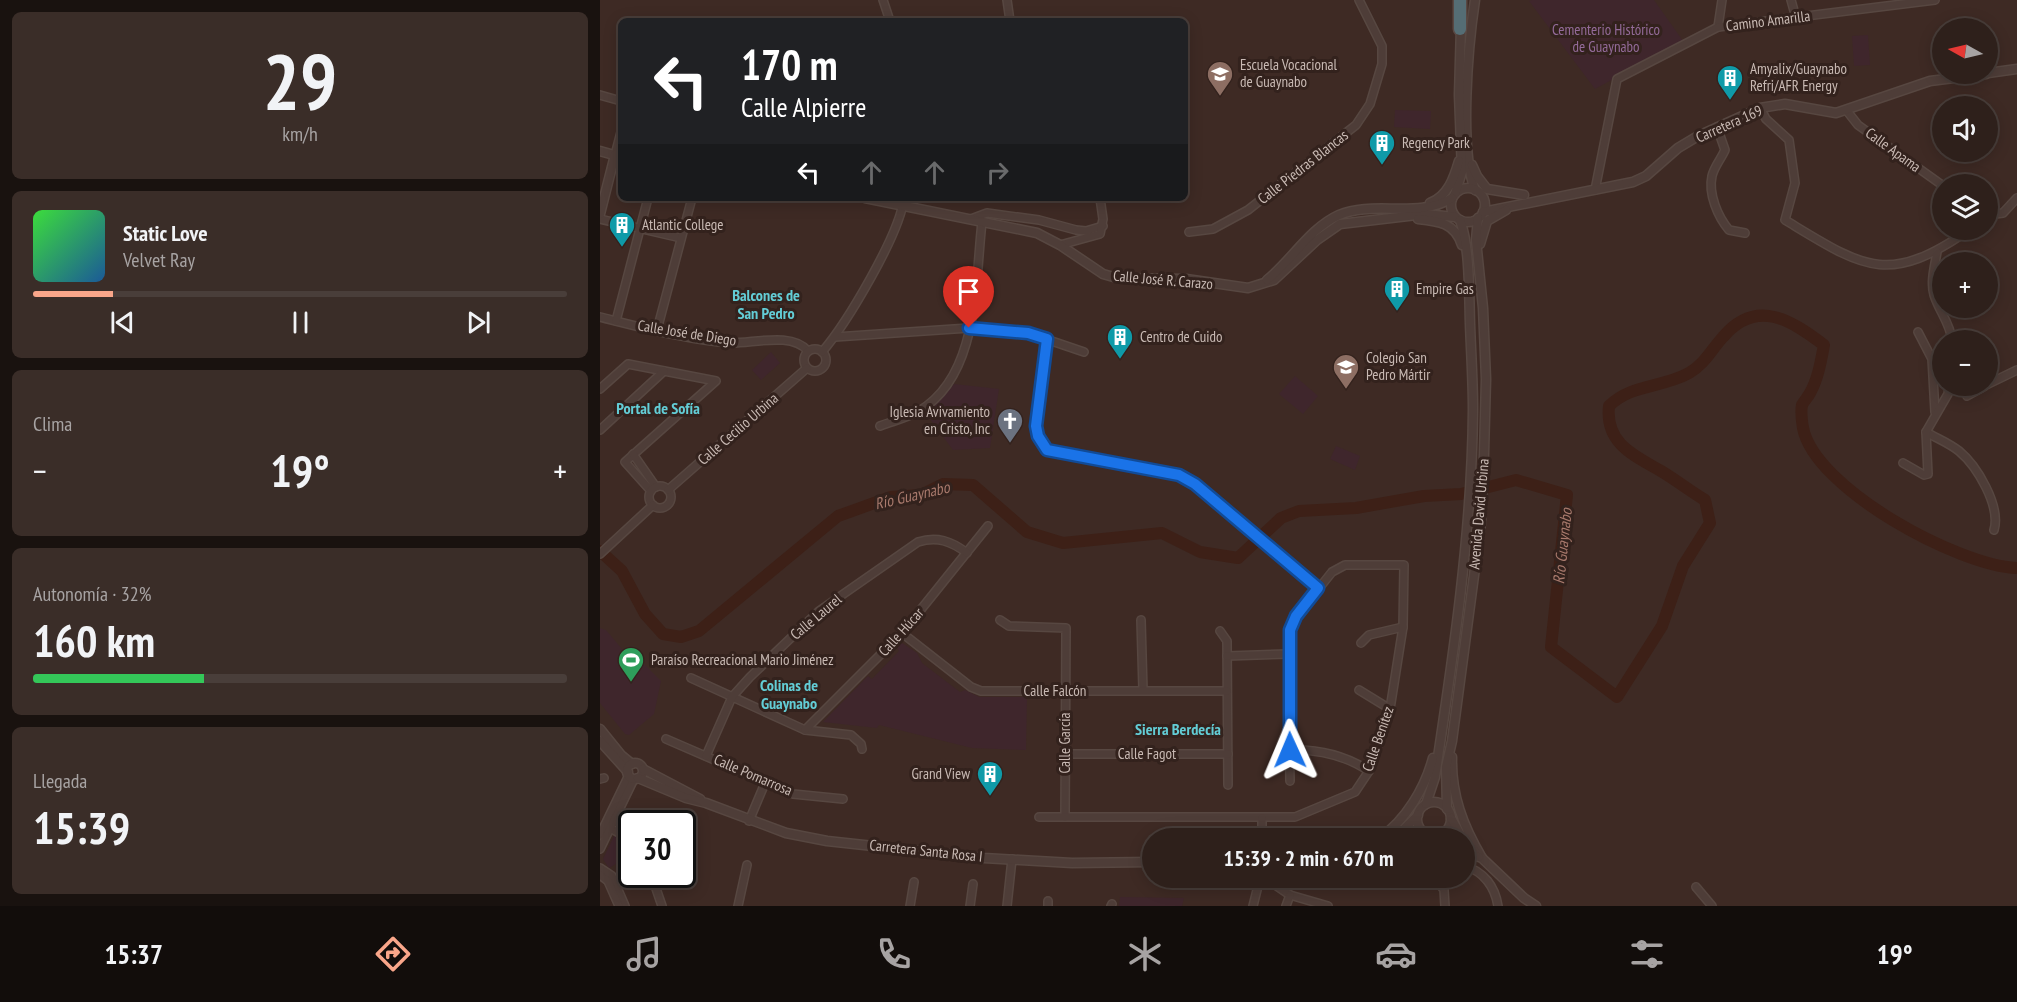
<!DOCTYPE html>
<html lang="es">
<meta charset="utf-8">
<style>
body{margin:0;font-family:"PT Sans Narrow",sans-serif;background:#3a2d28;color:#f1f3f6;height:100vh;display:flex;flex-direction:column;font-size:22px;white-space:nowrap}
*{box-sizing:border-box;margin:0}
p{font-size:20px;color:#a7a3a3}
.icon{flex:none;width:33px;height:33px;fill:none;stroke:currentColor;stroke-width:2;stroke-linecap:round;stroke-linejoin:round}
.map{position:relative;flex:1;overflow:hidden}
.drawer{display:flex;flex-direction:column;gap:12px;padding:12px;background:#19120f;width:600px}
.drawer>*{flex:none}
.banner{position:absolute;left:18px;top:18px;width:570px;height:183px;border-radius:9px;box-shadow:0 3px 15px #0003,0 0 0 2px #493e3a;background:#202124;color:#fff;overflow:hidden}
.needle{width:39px;rotate:278deg}
.buttons{position:absolute;left:1332px;top:18px;display:grid;gap:12px}
.buttons a{display:grid;place-items:center;width:66px;height:66px;border-radius:50%;background:#2e201b;box-shadow:0 3px 15px #0003,0 0 0 2px #493e3a;font-size:30px}
.speed{position:absolute;left:18px;top:810px;display:flex;gap:12px;font-size:30px;font-weight:700;text-align:center}
.speed>*{display:grid;place-content:center;width:78px;height:78px;border-radius:50%;background:#2e201b;box-shadow:0 3px 15px #0003,0 0 0 2px #493e3a;line-height:1}
.speed .limit{border:3px solid #111;border-radius:9px;background:#fff;color:#111}
.pin{position:absolute;display:grid;place-items:center;width:51px;height:51px;color:#fff;margin:-62px -26px;border-radius:50% 50% 50% 0;rotate:-45deg;box-shadow:0 0 6px #0007}
.pin .icon{rotate:45deg}
.me{position:absolute;width:66px;margin:-33px;rotate:359deg;stroke-linejoin:round;filter:drop-shadow(0 0 4px #0008)}
.turn{display:flex;align-items:center;gap:21px;height:126px;padding:0 24px;font-size:27px}
.turn .icon{width:78px;height:78px;stroke-width:2.5}
.turn b{display:block;font-size:42px;line-height:51px}
.lanes{display:flex;align-items:center;height:57px;padding:0 24px;background:#0003;justify-content:center;gap:30px;direction:ltr}
.lanes .off{opacity:.35}
.big{font-size:45px;font-weight:600;line-height:1.1}
.drawer .card{flex:1;display:flex;flex-direction:column;justify-content:center;gap:9px;min-width:0;padding:0 21px;border-radius:9px;background:#3a2d28}
.drawer .dial{align-items:center;gap:0}
.dial b{font-size:78px;line-height:1}
.song{display:flex;align-items:center;gap:18px}
.cover{width:72px;height:72px;border-radius:9px;background:linear-gradient(135deg,hsl(120 70% 55%),hsl(210 70% 35%))}
.played{height:6px;border-radius:3px;background:linear-gradient(90deg,#f9a68a 15%,#493e3a 15%)}
.keys{display:flex;justify-content:space-around;direction:ltr}
.heat{display:flex;justify-content:space-between;align-items:center;font-size:33px;direction:ltr}
.charge{height:9px;border-radius:4px;background:linear-gradient(90deg,#34c759 32%,#493e3a 0)}
.trip{position:absolute;left:542px;top:828px;width:333px;height:60px;border-radius:30px;background:#2e201b;box-shadow:0 3px 15px #0003,0 0 0 2px #493e3a;font-weight:600;line-height:60px;text-align:center}
.menu{display:flex;height:96px;justify-content:space-around;align-items:center;background:#120d0b;color:#a7a3a3}
.menu .icon{width:42px;height:42px}
.menu .active{color:#f9a68a}
.menu b{font-size:27px;color:#f1f3f6}
main{display:flex;flex:1;min-height:0}
.map>svg:first-child{display:block}
.green{fill:#3f262c}
.lines{fill:none;stroke-linecap:round;stroke-linejoin:round}
.river{stroke:#3d2017;stroke-width:12}
.minor-casing{stroke:#574741;stroke-width:10}
.tertiary-casing{stroke:#574741;stroke-width:11}
.motorway-casing{stroke:#594843;stroke-width:15}
.minor{stroke:#4e3d38;stroke-width:7}
.tertiary{stroke:#4e3d38;stroke-width:8}
.motorway{stroke:#556d74;stroke-width:12}
.route-casing{stroke:#114b97;stroke-width:15}
.route{stroke:#1a73e8;stroke-width:10}
.labels{text-anchor:middle;stroke-width:6;stroke-linejoin:round;paint-order:stroke}
.street-label{font-size:15px;fill:#c9bab4;stroke:#33221d}
.park-label{font-size:15px;fill:#946b9a;stroke:#33221d}
.poi-label{font-size:15px;fill:#c9bab4;stroke:#33221d;text-anchor:start}
.neighbourhood-label{font-size:16px;font-weight:bold;fill:#63cdd6;stroke:#33221d}
.water-label{font-size:16px;font-style:italic;fill:#a97a6d;stroke:#33221d}
</style>
<main>
<section class="drawer">
<div class="card dial"><b>29</b><p>km/h</p></div>
<div class="card">
<div class="song"><i class="cover"></i><div><b>Static Love</b><p>Velvet Ray</p></div></div>
<div class="played"></div>
<div class="keys"><svg class="icon" aria-label="previous" viewBox="0 0 24 24"><path d="M18 5L8 12l10 7zM5 5v14"/></svg><svg class="icon" aria-label="pause" viewBox="0 0 24 24"><path d="M8 5v14M16 5v14"/></svg><svg class="icon" aria-label="next" viewBox="0 0 24 24"><path d="M6 5l10 7-10 7zM19 5v14"/></svg></div>
</div>
<div class="card"><p>Clima</p>
<div class="heat"><a>−</a><b class="big">19°</b><a>+</a></div>
</div>
<div class="card"><p>Autonomía · 32%</p><b class="big">160 km</b><div class="charge"></div></div>
<div class="card"><p>Llegada</p><b class="big">15:39</b></div>
</section>
<div class="map">
<svg width="1417" height="906" viewBox="0 0 1417 906">
<rect width="100%" height="100%" fill="#3e2a24"/>
<!-- green -->
<g class="green">
<path d="M 932,0 L 1054,0 L 1083,41 L 995,89 L 929,1 Z"/>
<path d="M 1268,35 L 1270,65 L 1254,66 L 1252,36 Z"/>
<path d="M 795,110 L 831,111 L 830,129 L 794,127 Z"/>
<path d="M 171,352 L 180,363 L 161,380 L 152,370 Z"/>
<path d="M 695,376 L 718,396 L 703,414 L 679,394 Z"/>
<path d="M 354,384 L 399,389 L 390,448 L 353,450 L 327,415 Z"/>
<path d="M 736,446 L 760,456 L 755,470 L 730,459 Z"/>
<path d="M 0,628 L 6,630 L 27,655 L 30,653 L 39,663 L 41,661 L 61,681 L 54,714 L 29,735 L 25,734 L 0,703 Z"/>
<path d="M 302,643 L 317,653 L 322,663 L 360,692 L 365,690 L 379,697 L 427,697 L 426,750 L 372,748 L 279,725 L 277,728 L 223,722 L 268,676 L 272,679 L 299,651 L 296,647 Z"/>
<path d="M 15,834 L 31,845 L 31,855 L 9,868 L 3,859 Z"/>
<path d="M 520,897 L 584,898 L 582,906 L 519,906 Z"/>
</g>
<g class="lines">
<!-- river -->
<path class="river" d="M 0,551 L 22,571 L 45,614 L 63,634 L 81,637 L 99,631 L 238,516 L 291,497 L 321,495 L 343,484 L 373,485 L 427,532 L 463,543 L 562,533 L 600,552 L 638,558 L 681,518 L 699,511 L 756,508 L 824,496 L 861,494 L 916,480 L 967,495 L 951,647 L 1017,697 L 1062,626 L 1083,566 L 1110,523 L 1105,500 C 1090,491 1076,480 1061,471 C 1033,455 1005,443 1009,406 C 1031,384 1062,388 1089,373 C 1105,364 1111,350 1123,337 C 1157,297 1192,321 1224,345 C 1221,361 1218,379 1210,393 C 1208,397 1204,401 1202,405 C 1201,410 1202,422 1203,428 C 1215,489 1359,566 1417,568"/>
<!-- minor casing -->
<g class="minor-casing">
<g id="minor">
<path d="M 283,0 L 290,21"/>
<path d="M 407,0 L 410,21"/>
<path d="M 1191,0 L 1196,18"/>
<path d="M 1118,27 L 1122,0"/>
<path d="M 0,95 L 21,101"/>
<path d="M 1160,108 L 1166,119 L 1189,140 L 1195,183 L 1185,220 C 1263,267 1287,287 1369,230"/>
<path d="M 1247,111 L 1258,125 L 1342,185"/>
<path d="M 1117,127 L 1125,150 C 1121,159 1114,167 1112,176 C 1108,194 1118,217 1129,230 L 1145,233"/>
<path d="M 15,155 L 21,132"/>
<path d="M 995,190 L 1017,79 L 1118,27 L 1335,0"/>
<path d="M 1388,215 L 1403,213 L 1417,198"/>
<path d="M 0,219 L 81,238"/>
<path d="M 371,219 L 387,213 L 439,220 L 476,230 L 486,231 L 503,226"/>
<path d="M 589,232 L 613,229 L 648,210 L 756,125 L 770,104 L 782,64 L 782,46 L 759,0"/>
<path d="M 460,245 L 500,234 L 503,219 L 500,198"/>
<path d="M 1337,252 C 1335,265 1330,282 1334,295 C 1339,311 1350,323 1352,340"/>
<path d="M 0,317 C 40,327 92,341 132,343 C 155,343 192,332 208,351"/>
<path d="M 16,321 L 48,198"/>
<path d="M 57,330 L 92,198"/>
<path d="M 1318,332 L 1332,359 L 1335,412"/>
<path d="M 235,337 L 369,328 L 428,333 L 484,352"/>
<path d="M 447,339 L 436,426 L 438,436 L 447,450 L 579,475 L 595,484 L 718,588"/>
<circle cx="215" cy="360" r="11"/>
<path d="M 222,352 C 247,323 300,234 304,198"/>
<path d="M 1388,384 L 1417,370"/>
<path d="M 1365,386 L 1367,396 L 1385,386"/>
<path d="M 0,389 L 28,364 L 116,381 L 25,462 L 51,491"/>
<path d="M 280,426 C 293,421 307,418 319,411 C 379,376 375,283 382,222"/>
<path d="M 0,430 L 64,371"/>
<path d="M 1326,432 C 1336,438 1349,443 1359,451 C 1377,466 1401,506 1394,530"/>
<path d="M 33,454 L 56,487"/>
<path d="M 1303,463 L 1324,475 L 1328,474 L 1326,432 L 1348,394 L 1349,386"/>
<circle cx="60" cy="497" r="11"/>
<path d="M 68,490 L 207,368"/>
<path d="M 0,554 L 53,505"/>
<path d="M 400,620 L 409,626 L 466,628 L 465,817"/>
<path d="M 541,620 L 543,690"/>
<path d="M 620,631 L 627,641 L 628,785"/>
<path d="M 302,633 L 371,687 L 381,691 L 627,691"/>
<path d="M 761,643 L 769,635 L 803,627"/>
<path d="M 627,656 L 688,654"/>
<path d="M 91,678 L 205,730 L 251,735 L 261,744 L 262,749"/>
<path d="M 759,690 L 790,709"/>
<path d="M 205,730 L 302,633 L 388,526"/>
<path d="M 66,739 L 193,794 L 243,799"/>
<path d="M 690,750 C 719,749 745,755 769,771"/>
<path d="M 465,754 L 628,754"/>
<path d="M 106,756 L 132,697 L 150,677 L 219,611 L 318,542 C 337,536 351,541 367,553"/>
<path d="M 0,779 L 4,778"/>
<path d="M 439,817 L 695,817 L 755,792 L 769,771 L 790,709 L 803,627 L 804,565 L 745,565 L 732,572 L 697,616 L 690,630 L 688,654 L 690,781"/>
<path d="M 13,821 L 32,830"/>
<path d="M 149,821 L 165,783"/>
<path d="M 35,824 L 39,816 L 56,824"/>
<path d="M 10,828 L 32,840"/>
<path d="M 0,835 L 29,775"/>
<path d="M 662,838 L 662,818"/>
<path d="M 0,849 L 34,779"/>
<path d="M 864,866 C 884,871 895,887 898,906"/>
<path d="M 0,868 L 12,876 L 25,906"/>
<path d="M 51,874 L 62,906"/>
<path d="M 0,875 L 8,881 L 19,906"/>
<path d="M 665,878 L 690,895 L 728,906"/>
<path d="M 835,878 L 844,890 L 845,906"/>
<path d="M 1096,887 L 1112,906"/>
<path d="M 448,901 L 448,906"/>
<path d="M 138,906 L 147,865"/>
<path d="M 310,906 L 314,882"/>
<path d="M 370,906 L 373,884"/>
<path d="M 407,906 L 412,859"/>
<path d="M 511,906 L 512,904"/>
<path d="M 653,906 L 660,878"/>
<path d="M 686,906 L 690,895"/>
</g>
</g>
<!-- tertiary casing -->
<g class="tertiary-casing">
<g id="tertiary">
<path d="M 875,0 C 868,46 859,148 875,190"/>
<path d="M 1388,73 L 1417,69"/>
<path d="M 0,151 L 21,157"/>
<path d="M 872,165 L 877,176 L 887,189 L 924,195"/>
<circle cx="868" cy="205" r="17"/>
<path d="M 855,194 L 862,172 L 859,95 L 861,25"/>
<path d="M 265,198 L 437,233 L 460,245 L 503,274 L 517,278 L 586,279 L 648,288 L 674,280 L 717,240 L 740,224 L 825,214 L 855,217"/>
<path d="M 830,203 C 848,196 854,178 859,161"/>
<path d="M 883,212 L 1033,182 L 1046,176 L 1078,148 L 1098,136 L 1160,108 L 1185,104 L 1236,113 L 1330,81 L 1386,74"/>
<path d="M 0,214 L 15,155"/>
<path d="M 818,219 C 839,221 855,223 862,245"/>
<path d="M 880,244 L 887,221 L 906,210"/>
<path d="M 667,280 C 691,261 710,228 739,215 C 773,200 819,219 852,198"/>
<path d="M 0,729 L 21,755 L 32,764"/>
<path d="M 0,741 L 28,772"/>
<path d="M 852,757 C 851,795 863,826 882,858"/>
<circle cx="35" cy="771" r="8"/>
<path d="M 43,769 L 100,799"/>
<path d="M 38,778 L 86,798 L 106,803 L 186,833 L 227,841 L 384,858 L 472,863 L 552,862"/>
<circle cx="834" cy="819" r="17"/>
<path d="M 826,804 L 835,777 C 853,658 872,531 873,410 C 873,381 871,352 870,324 C 869,294 870,247 860,220"/>
<path d="M 847,809 L 846,767 L 852,741 L 881,523 L 884,454 L 886,379 L 883,308 L 876,240 L 878,218"/>
<path d="M 851,818 L 862,838"/>
<path d="M 780,838 C 806,820 825,788 833,758"/>
<path d="M 790,838 L 804,829 L 818,815"/>
<path d="M 804,838 L 827,834"/>
<path d="M 864,841 L 924,898 L 936,906"/>
<path d="M 864,853 L 879,857"/>
</g>
</g>
<!-- motorway casing -->
<g class="motorway-casing">
<path id="motorway" d="M 860,0 L 860,29"/>
</g>
<!-- minor -->
<use href="#minor" class="minor"/>
<!-- tertiary -->
<use href="#tertiary" class="tertiary"/>
<!-- motorway -->
<use href="#motorway" class="motorway"/>
</g>
<g class="lines">
<!-- route casing -->
<g class="route-casing">
<path id="route" d="M 369,328 L 428,333 L 447,339 L 436,426 L 438,436 L 447,450 L 579,475 L 595,484 L 718,588 L 696,616 L 690,630 L 690,750"/>
</g>
<!-- route -->
<use href="#route" class="route"/>
</g>
<!-- icons -->
<defs>
<g id="school-pin" transform="scale(1.35)"><path d="M0 17L-7.5 6A9.5 9.5 0 1 1 7.5 6Z" fill="#8d6e63" stroke="#33221d"/><path d="M0-5L7-2L0 1L-7-2ZM-4 1L0 2.5L4 1V4Q0 6-4 4Z" fill="#fff"/></g>
<g id="building-pin" transform="scale(1.35)"><path d="M0 17L-7.5 6A9.5 9.5 0 1 1 7.5 6Z" fill="#0f9aa8" stroke="#33221d"/><path d="M-4-6H4V6H1V3H-1V6H-4ZM-2.5-4.3h1.7v1.8h-1.7ZM.8-4.3h1.7v1.8H.8ZM-2.5-1h1.7V.8h-1.7ZM.8-1h1.7V.8H.8Z" fill="#fff"/></g>
<g id="university-pin" transform="scale(1.35)"><path d="M0 17L-7.5 6A9.5 9.5 0 1 1 7.5 6Z" fill="#8d6e63" stroke="#33221d"/><path d="M0-5L7-2L0 1L-7-2ZM-4 1L0 2.5L4 1V4Q0 6-4 4Z" fill="#fff"/></g>
<g id="church-pin" transform="scale(1.35)"><path d="M0 17L-7.5 6A9.5 9.5 0 1 1 7.5 6Z" fill="#6b7280" stroke="#33221d"/><path d="M-1.2-6h2.4v3.5h3.3v2.4h-3.3V6h-2.4V-.1h-3.3v-2.4h3.3Z" fill="#fff"/></g>
<g id="stadium-pin" transform="scale(1.35)"><path d="M0 17L-7.5 6A9.5 9.5 0 1 1 7.5 6Z" fill="#2e9e5b" stroke="#33221d"/><path d="M0-5a6.5 5 0 1 0 0 10a6.5 5 0 1 0 0-10ZM-3.5-1.8h7v3.6h-7Z" fill="#fff"/></g>
</defs>
<g fill-rule="evenodd">
<use href="#school-pin" x="620" y="74"/>
<use href="#building-pin" x="1130" y="78"/>
<use href="#building-pin" x="782" y="143"/>
<use href="#building-pin" x="22" y="225"/>
<use href="#building-pin" x="797" y="289"/>
<use href="#building-pin" x="520" y="337"/>
<use href="#university-pin" x="746" y="367"/>
<use href="#church-pin" x="410" y="421"/>
<use href="#stadium-pin" x="31" y="660"/>
<use href="#building-pin" x="390" y="774"/>
</g>
<g class="labels">
<!-- street labels -->
<g class="street-label">
<text transform="translate(1168 21) rotate(-7)" y="5">Camino Amarilla</text>
<text transform="translate(1129 124) rotate(-24)" y="5">Carretera 169</text>
<text transform="translate(1293 150) rotate(36)" y="5">Calle Apama</text>
<text transform="translate(703 167) rotate(-38)" y="5">Calle Piedras Blancas</text>
<text transform="translate(563 280) rotate(5)" y="5">Calle José R. Carazo</text>
<text transform="translate(87 333) rotate(9)" y="5">Calle José de Diego</text>
<text transform="translate(138 429) rotate(-41)" y="5">Calle Cecilio Urbina</text>
<text transform="translate(879 514) rotate(-85)" y="5">Avenida David Urbina</text>
<text transform="translate(216 617) rotate(-40)" y="5">Calle Laurel</text>
<text transform="translate(301 632) rotate(-48)" y="5">Calle Húcar</text>
<text x="455" y="696">Calle Falcón</text>
<text transform="translate(778 739) rotate(-71)" y="5">Calle Benítez</text>
<text transform="translate(465 743) rotate(-90)" y="5">Calle García</text>
<text x="547" y="759">Calle Fagot</text>
<text transform="translate(153 775) rotate(23)" y="5">Calle Pomarrosa</text>
<text transform="translate(326 851) rotate(6)" y="5">Carretera Santa Rosa I</text>
</g>
<!-- park labels -->
<g class="park-label">
<text x="1006" y="35">Cementerio Histórico<tspan x="1006" dy="17">de Guaynabo</tspan></text>
</g>
<!-- poi labels -->
<g class="poi-label">
<text x="640" y="70">Escuela Vocacional<tspan x="640" dy="17">de Guaynabo</tspan></text>
<text x="1150" y="74">Amyalix/Guaynabo<tspan x="1150" dy="17">Refri/AFR Energy</tspan></text>
<text x="802" y="148">Regency Park</text>
<text x="42" y="230">Atlantic College</text>
<text x="816" y="294">Empire Gas</text>
<text x="540" y="342">Centro de Cuido</text>
<text x="766" y="363">Colegio San<tspan x="766" dy="17">Pedro Mártir</tspan></text>
<text x="390" y="417" text-anchor="end">Iglesia Avivamiento<tspan x="390" dy="17">en Cristo, Inc</tspan></text>
<text x="51" y="665">Paraíso Recreacional Mario Jiménez</text>
<text x="370" y="779" text-anchor="end">Grand View</text>
</g>
<!-- neighbourhood labels -->
<g class="neighbourhood-label">
<text x="166" y="301">Balcones de<tspan x="166" dy="18">San Pedro</tspan></text>
<text x="58" y="414">Portal de Sofía</text>
<text x="189" y="691">Colinas de<tspan x="189" dy="18">Guaynabo</tspan></text>
<text x="578" y="735">Sierra Berdecía</text>
</g>
<!-- water labels -->
<g class="water-label">
<text transform="translate(312 495) rotate(-13)" y="6">Río Guaynabo</text>
<text transform="translate(962 546) rotate(-84)" y="6">Río Guaynabo</text>
</g>
</g>
</svg>
<div class="buttons">
<a><svg class="needle" viewBox="-14 -14 28 28"><path d="M0-13l5 13h-10z" fill="#e53935"/><path d="M0 13l5-13h-10z" fill="#a7a3a3"/></svg></a>
<a><svg class="icon" aria-label="sound" viewBox="0 0 24 24"><path d="M4 9h4l5-4v14l-5-4H4zM17 9q2 3 0 6"/></svg></a>
<a><svg class="icon" aria-label="layers" viewBox="0 0 24 24"><path d="M12 4l9 5-9 5-9-5zM3 14l9 5 9-5"/></svg></a>
<a>+</a>
<a>−</a>
</div>
<div class="speed"><div class="limit">30</div></div>
<div class="pin" style="left:369px;top:328px;background:#d93025"><svg class="icon" aria-label="arrive" viewBox="0 0 24 24"><path d="M6 21V4h12l-3 4 3 4H6"/></svg></div>
<svg class="me" style="left:690px;top:750px" viewBox="-20 -20 40 40"><path d="M0-17L14 15 0 8-14 15z" fill="#1a73e8" stroke="#fff" stroke-width="4"/></svg>
<div class="trip">15:39 · 2 min · 670 m</div>
<div class="banner">
<div class="turn"><svg class="icon" aria-label="left" viewBox="0 0 24 24"><path d="M17 20v-9H6M10 6l-5 5 5 5"/></svg><div><b>170 m</b>Calle Alpierre</div></div>
<div class="lanes"><svg class="icon" aria-label="left" viewBox="0 0 24 24"><path d="M17 20v-9H6M10 6l-5 5 5 5"/></svg><svg class="icon off" aria-label="ahead" viewBox="0 0 24 24"><path d="M12 20V5M6 11l6-6 6 6"/></svg><svg class="icon off" aria-label="ahead" viewBox="0 0 24 24"><path d="M12 20V5M6 11l6-6 6 6"/></svg><svg class="icon off" aria-label="right" viewBox="0 0 24 24"><path d="M7 20v-9h11M14 6l5 5-5 5"/></svg></div>
</div>
</div>
</main>
<nav class="menu">
<b>15:37</b>
<svg class="icon active" aria-label="directions" viewBox="0 0 24 24"><path d="M12 3l9 9-9 9-9-9zM9 14v-3h6M13 9l2 2-2 2"/></svg>
<svg class="icon" aria-label="music" viewBox="0 0 24 24"><path d="M9 18V5l10-2v13"/><circle cx="6" cy="18" r="3"/><circle cx="16" cy="16" r="3"/></svg>
<svg class="icon" aria-label="phone" viewBox="0 0 24 24"><path d="M5 4h4l2 5-3 2q2 4 5 5l2-3 5 2v4C11 20 4 13 5 4z"/></svg>
<svg class="icon" aria-label="climate" viewBox="0 0 24 24"><path d="M12 3v18M4 7l16 10M4 17L20 7"/></svg>
<svg class="icon" aria-label="car" viewBox="0 0 24 24"><path d="M5 17H2v-5l4-1 3-4h7l3 4 3 1v5h-3M9 17h6M6 11h13"/><circle cx="7" cy="17" r="2"/><circle cx="17" cy="17" r="2"/></svg>
<svg class="icon" aria-label="filters" viewBox="0 0 24 24"><path d="M4 7h16M4 17h16"/><circle cx="9" cy="7" r="2"/><circle cx="15" cy="17" r="2"/></svg>
<b>19°</b>
</nav>
